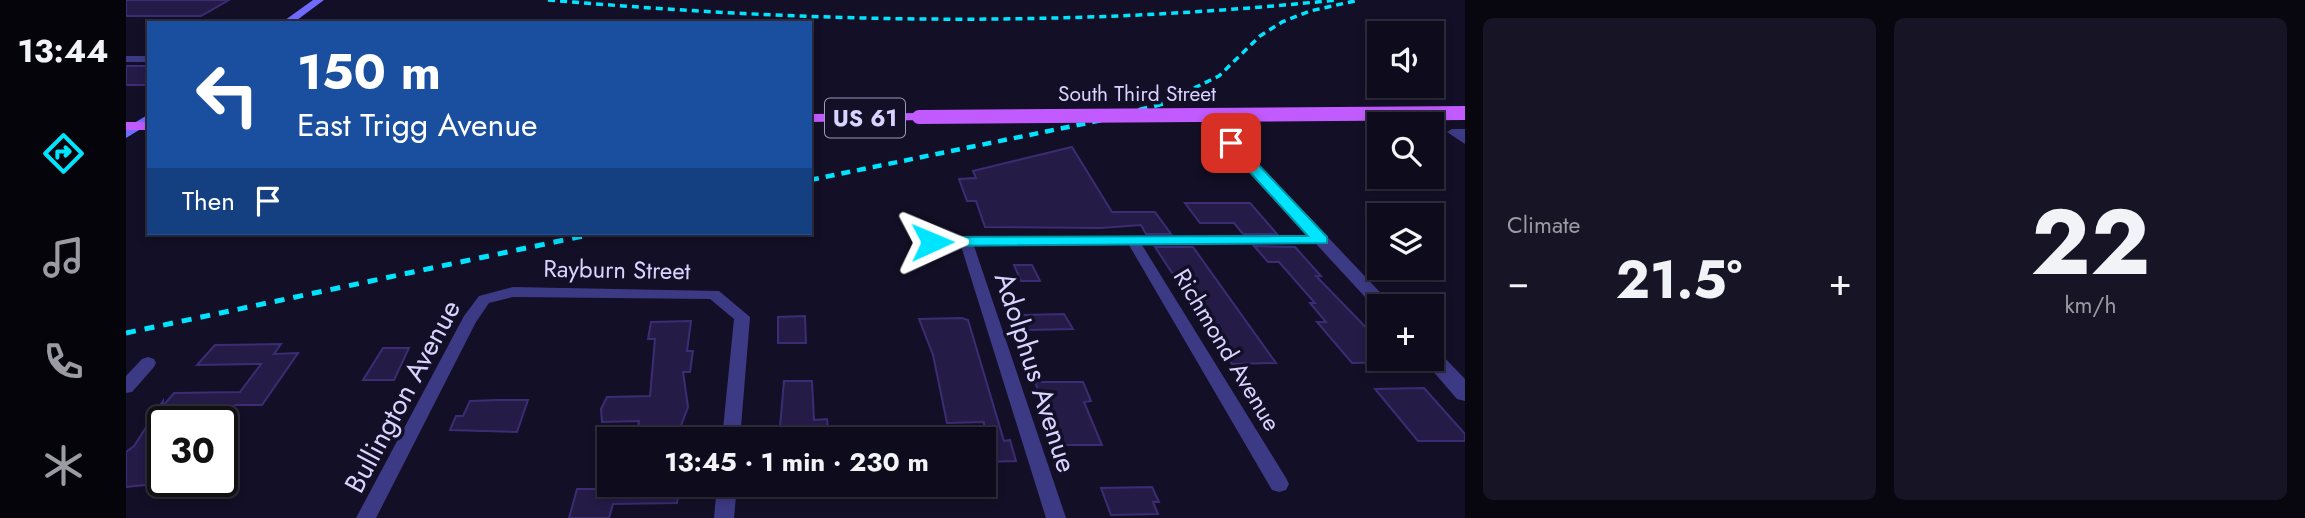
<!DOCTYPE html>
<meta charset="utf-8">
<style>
body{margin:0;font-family:Jost,sans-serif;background:#171425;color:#f1f3f6;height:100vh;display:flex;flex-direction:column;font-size:26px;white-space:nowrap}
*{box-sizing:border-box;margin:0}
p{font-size:23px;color:#9b9ba3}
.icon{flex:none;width:38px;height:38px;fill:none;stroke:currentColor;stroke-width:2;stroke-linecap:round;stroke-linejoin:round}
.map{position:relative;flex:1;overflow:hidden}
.details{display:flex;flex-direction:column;gap:18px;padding:18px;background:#08060f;width:840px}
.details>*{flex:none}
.guide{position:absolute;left:21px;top:21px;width:665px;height:214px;border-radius:0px;box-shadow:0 4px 10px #0003,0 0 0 2px #2e2b3b;background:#1a4fa0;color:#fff;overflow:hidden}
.buttons{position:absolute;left:1241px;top:21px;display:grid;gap:14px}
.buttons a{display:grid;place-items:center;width:77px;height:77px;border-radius:0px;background:#0e0b1c;box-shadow:0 4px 10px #0003,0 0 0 2px #2e2b3b;font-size:35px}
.speed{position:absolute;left:21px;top:406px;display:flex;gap:14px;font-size:35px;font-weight:700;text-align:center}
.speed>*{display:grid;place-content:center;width:91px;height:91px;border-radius:50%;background:#0e0b1c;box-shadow:0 4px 10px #0003,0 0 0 2px #2e2b3b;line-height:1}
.speed .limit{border:4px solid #111;border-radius:10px;background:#fff;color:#111}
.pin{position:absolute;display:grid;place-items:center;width:60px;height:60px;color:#fff;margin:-30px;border-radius:14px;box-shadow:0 4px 10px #0006}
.me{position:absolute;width:77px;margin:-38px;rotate:89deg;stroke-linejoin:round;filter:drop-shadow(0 0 5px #0008)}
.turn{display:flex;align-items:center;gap:24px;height:147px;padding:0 35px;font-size:32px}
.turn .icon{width:91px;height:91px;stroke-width:2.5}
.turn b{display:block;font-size:49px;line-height:60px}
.then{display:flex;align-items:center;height:66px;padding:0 35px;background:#0003;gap:14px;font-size:26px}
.big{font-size:52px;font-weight:700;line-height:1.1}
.details .tile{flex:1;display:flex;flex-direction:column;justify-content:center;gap:10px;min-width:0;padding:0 24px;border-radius:10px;background:#171425}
.details .dial{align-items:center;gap:0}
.dial b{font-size:91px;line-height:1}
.heat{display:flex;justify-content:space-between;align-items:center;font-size:38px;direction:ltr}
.details .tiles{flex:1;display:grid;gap:18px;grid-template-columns:repeat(2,1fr)}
.trip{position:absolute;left:471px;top:427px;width:399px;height:70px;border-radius:0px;background:#0e0b1c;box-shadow:0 4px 10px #0003,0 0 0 2px #2e2b3b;font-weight:700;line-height:70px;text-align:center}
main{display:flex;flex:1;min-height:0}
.dock{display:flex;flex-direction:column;width:126px;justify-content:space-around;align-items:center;background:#06040b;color:#9b9ba3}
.dock .icon{width:49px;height:49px}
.dock .current{color:#00e5ff}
.dock b{font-size:32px;color:#f1f3f6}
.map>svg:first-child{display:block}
.building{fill:#241b47;stroke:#3b2d73;stroke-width:2}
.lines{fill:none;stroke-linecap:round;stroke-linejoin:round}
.minor{fill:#3d3a85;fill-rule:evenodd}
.tertiary{fill:#3d3a85;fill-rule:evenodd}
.secondary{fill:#6f6bff;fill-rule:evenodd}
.primary{fill:#c25bff;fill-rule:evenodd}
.rail-far2{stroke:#00e5ff;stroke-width:3.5;stroke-dasharray:7 5;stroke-linecap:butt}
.rail-far1{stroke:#00e5ff;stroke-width:4.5;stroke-dasharray:9 7;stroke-linecap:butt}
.rail{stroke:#00e5ff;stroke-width:5;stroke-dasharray:10 9;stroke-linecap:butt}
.primary-bridge{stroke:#c25bff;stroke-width:14}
.route{fill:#00e5ff;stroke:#0095a6;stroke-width:2}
.labels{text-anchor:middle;stroke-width:7;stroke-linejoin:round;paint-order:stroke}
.far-street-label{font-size:21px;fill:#d9d4ff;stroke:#130f26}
.shield{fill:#130f26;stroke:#9e99be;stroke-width:2}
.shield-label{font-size:23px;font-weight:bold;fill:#d9d4ff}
.street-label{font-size:24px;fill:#d9d4ff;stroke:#130f26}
.near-street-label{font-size:28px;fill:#d9d4ff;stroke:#130f26}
</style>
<main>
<nav class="dock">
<b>13:44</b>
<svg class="icon current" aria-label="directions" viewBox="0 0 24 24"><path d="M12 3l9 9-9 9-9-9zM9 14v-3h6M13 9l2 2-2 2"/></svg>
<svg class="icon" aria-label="music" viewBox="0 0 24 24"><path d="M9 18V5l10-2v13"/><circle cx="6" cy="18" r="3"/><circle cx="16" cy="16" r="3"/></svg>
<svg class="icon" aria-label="phone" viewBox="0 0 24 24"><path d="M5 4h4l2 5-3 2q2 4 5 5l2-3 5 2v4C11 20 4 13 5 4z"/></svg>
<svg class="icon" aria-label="climate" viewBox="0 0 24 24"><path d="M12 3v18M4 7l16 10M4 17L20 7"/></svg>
</nav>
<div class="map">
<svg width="1339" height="518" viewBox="0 0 1339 518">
<rect width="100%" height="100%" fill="#130f26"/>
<!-- building -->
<g class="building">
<path d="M 0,0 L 103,0 L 75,16 L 0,16 Z"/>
<rect x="0" y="66" width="23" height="19"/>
<path d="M 946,147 L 986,212 L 1029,212 L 1045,234 L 1020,234 L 1015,225 L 975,228 L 859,227 L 850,201 L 841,201 L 833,179 L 850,178 L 847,171 Z"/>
<path d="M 1059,203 L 1124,203 L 1151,234 L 1117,234 L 1108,223 L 1074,223 Z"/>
<path d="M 1128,246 L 1169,247 L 1195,276 L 1190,276 L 1253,341 L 1253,359 L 1269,359 L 1273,362 L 1226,363 L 1191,322 L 1200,322 L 1184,303 L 1189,303 L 1153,262 L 1142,262 Z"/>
<path d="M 1029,247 L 1067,247 L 1150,363 L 1106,364 Z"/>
<path d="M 888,265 L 906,265 L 914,281 L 895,281 Z"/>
<path d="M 938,314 L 947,329 L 901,330 L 895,315 Z"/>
<path d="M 679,316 L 680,343 L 652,343 L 652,317 Z"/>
<path d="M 836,318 L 842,320 L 878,441 L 884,440 L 890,461 L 858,462 L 858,422 L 821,423 L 807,355 L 793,319 Z"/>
<path d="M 565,321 L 561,351 L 567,351 L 564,372 L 557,372 L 562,407 L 550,439 L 510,439 L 513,421 L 476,422 L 475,409 L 481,397 L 524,396 L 529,339 L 522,339 L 525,322 Z"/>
<path d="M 155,344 L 148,354 L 172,353 L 136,405 L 109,405 L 101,416 L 37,417 L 37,483 L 0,487 L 0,452 L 8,446 L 37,401 L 37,406 L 48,393 L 114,392 L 135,364 L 71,365 L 89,345 Z"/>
<path d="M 257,348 L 283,348 L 268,380 L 237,380 Z"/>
<path d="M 658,381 L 686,381 L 688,420 L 701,419 L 703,439 L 653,439 Z"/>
<path d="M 909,382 L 957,382 L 965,401 L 958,402 L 976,445 L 932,445 Z"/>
<path d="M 1298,388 L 1339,434 L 1339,441 L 1292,441 L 1249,389 Z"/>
<path d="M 371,400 L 402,400 L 391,432 L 324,430 L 330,416 L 337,416 L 344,401 Z"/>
<path d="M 473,485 L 554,485 L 551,503 L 487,504 L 483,518 L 443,518 L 451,489 L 472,489 Z"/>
<path d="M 1026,487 L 1033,502 L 1027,502 L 1032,514 L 985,515 L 975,488 Z"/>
</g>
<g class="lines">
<!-- minor -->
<g class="minor">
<rect x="0" y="56" width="23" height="6"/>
<path d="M 1339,129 L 1339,144 L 1321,132 L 1326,129 Z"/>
<path d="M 1195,236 L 1200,237 L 1202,240 L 1200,243 L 1016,245 L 1160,478 L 1163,484 L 1160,490 L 1153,492 L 1146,490 L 1003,245 L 848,246 L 940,518 L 920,518 L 835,246 L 806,246 L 799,242 L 806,238 L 840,237 Z"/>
<path d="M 387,287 L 593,291 L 624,317 L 614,439 L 596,439 L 608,319 L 584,299 L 387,297 L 363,303 L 350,322 L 250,518 L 230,518 L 338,316 L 353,296 Z"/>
<path d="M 22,357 L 28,359 L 30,363 L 28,367 L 6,392 L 0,393 L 0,376 L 16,359 Z"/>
<path d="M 591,485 L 611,485 L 608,518 L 588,518 Z"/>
</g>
<!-- tertiary -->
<g class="tertiary">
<path d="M 1105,139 L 1110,140 L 1267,306 L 1253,306 L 1251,310 L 1100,146 L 1098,143 Z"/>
<path d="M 1306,350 L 1313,352 L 1339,379 L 1339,401 L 1331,399 L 1299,362 L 1297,359 L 1306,359 Z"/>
</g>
<!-- secondary -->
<g class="secondary">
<path d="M 187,0 L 198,0 L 167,23 L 155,23 Z"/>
<path d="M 23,114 L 23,124 L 0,138 L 0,128 Z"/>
</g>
<!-- primary -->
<g class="primary">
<path d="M 793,113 L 798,114 L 798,120 L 684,122 L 684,114 Z"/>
<rect x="0" y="122" width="23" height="8"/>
</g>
<!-- rail-far2 -->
<g class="rail-far2">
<path d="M 422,0 C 691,23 941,28 1210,0"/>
<path d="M 1068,88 L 1093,76 L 1134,36 L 1156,22 L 1184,11 L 1233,0"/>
</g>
<!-- rail-far1 -->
<path class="rail-far1" d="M 684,180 L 981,119 L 1039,103 L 1072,87"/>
<!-- rail -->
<path class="rail" d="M 0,333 L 471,233"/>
<!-- primary-bridge -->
<path class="primary-bridge" d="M 793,117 L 1339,113"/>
</g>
<!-- route -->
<path class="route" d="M 1100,140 L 1109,140 L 1201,237 L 1201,243 L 806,246 L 798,242 L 806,237 L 1182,236 L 1100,146 Z"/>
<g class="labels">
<!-- far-street labels -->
<g class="far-street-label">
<text x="1011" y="101">South Third Street</text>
</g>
<!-- shield labels -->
<rect class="shield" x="699" y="98.5" width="80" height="39" rx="5"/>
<g class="shield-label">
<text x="739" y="126">US 61</text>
</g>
<!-- street labels -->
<g class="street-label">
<text transform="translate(491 270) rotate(1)" y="8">Rayburn Street</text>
<text transform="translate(1101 350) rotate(59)" y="8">Richmond Avenue</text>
</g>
<!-- near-street labels -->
<g class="near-street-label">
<text transform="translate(910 372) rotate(72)" y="10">Adolphus Avenue</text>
<text transform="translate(276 396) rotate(-62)" y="10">Bullington Avenue</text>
</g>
</g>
</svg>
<div class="buttons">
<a><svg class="icon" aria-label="sound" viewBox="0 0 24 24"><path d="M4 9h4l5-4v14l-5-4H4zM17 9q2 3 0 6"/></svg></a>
<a><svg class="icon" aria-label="search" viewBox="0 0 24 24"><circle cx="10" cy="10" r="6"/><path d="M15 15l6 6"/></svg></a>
<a><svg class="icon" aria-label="layers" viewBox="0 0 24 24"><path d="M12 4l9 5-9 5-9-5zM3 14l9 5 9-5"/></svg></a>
<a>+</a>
</div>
<div class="speed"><div class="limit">30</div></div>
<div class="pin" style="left:1105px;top:143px;background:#d93025"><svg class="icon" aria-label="arrive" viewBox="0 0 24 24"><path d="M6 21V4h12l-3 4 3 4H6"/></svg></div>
<svg class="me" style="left:806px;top:242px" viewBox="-20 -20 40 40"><path d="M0-17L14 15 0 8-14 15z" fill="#00e5ff" stroke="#fff" stroke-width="4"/></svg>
<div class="trip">13:45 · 1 min · 230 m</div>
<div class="guide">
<div class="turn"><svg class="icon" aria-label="left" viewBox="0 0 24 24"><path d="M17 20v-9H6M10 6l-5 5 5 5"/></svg><div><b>150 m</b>East Trigg Avenue</div></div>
<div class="then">Then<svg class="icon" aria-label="arrive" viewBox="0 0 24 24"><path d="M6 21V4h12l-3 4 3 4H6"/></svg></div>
</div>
</div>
<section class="details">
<div class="tiles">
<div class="tile"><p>Climate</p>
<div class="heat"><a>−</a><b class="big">21.5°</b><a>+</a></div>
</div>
<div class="tile dial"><b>22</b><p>km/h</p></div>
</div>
</section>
</main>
